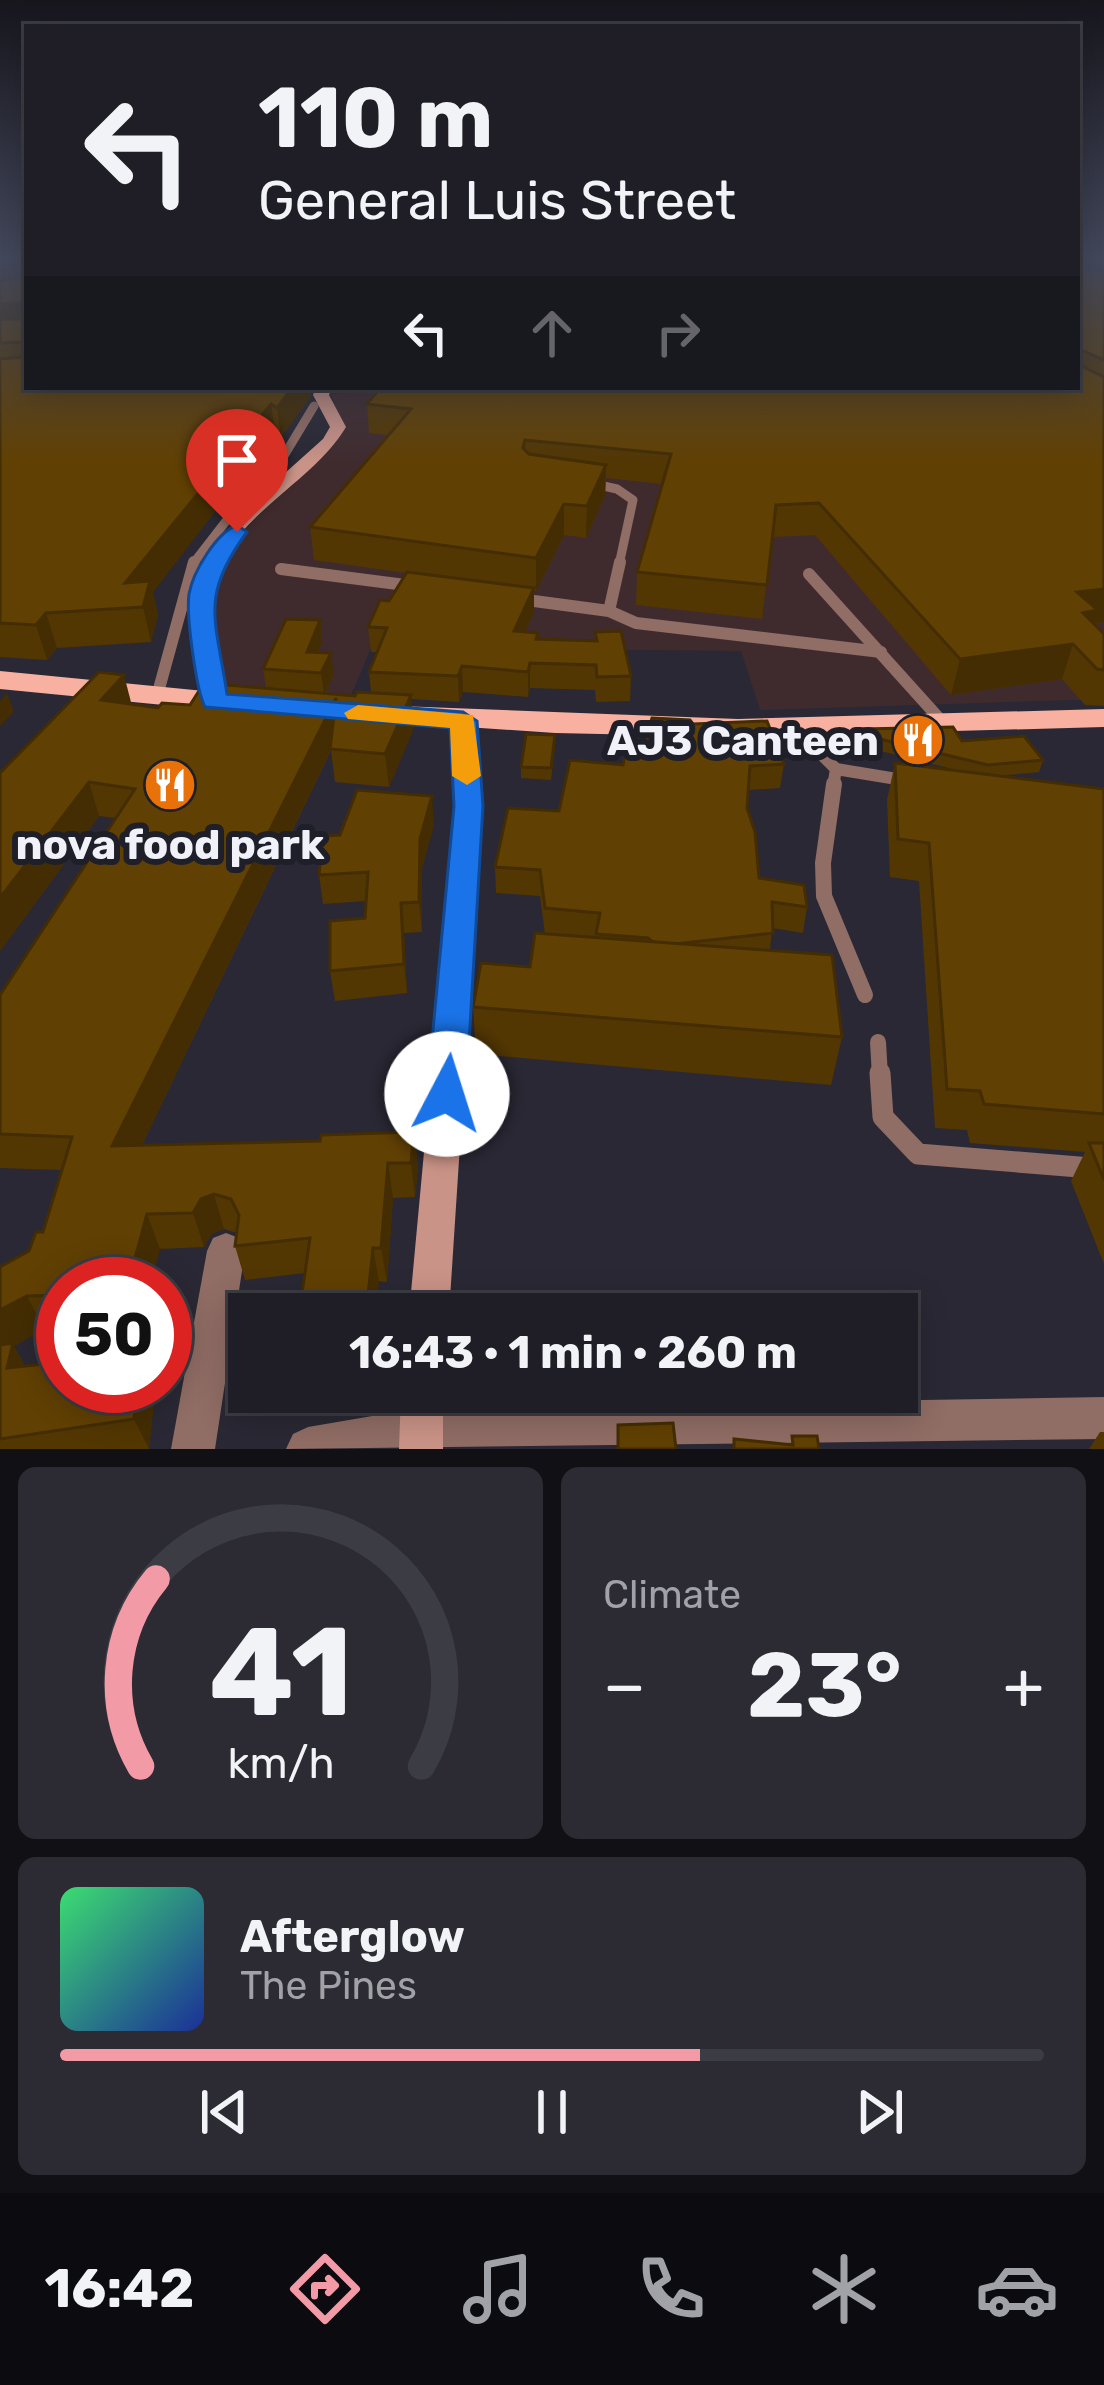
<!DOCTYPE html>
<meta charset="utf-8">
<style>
body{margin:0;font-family:Rubik,sans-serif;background:#2c2b33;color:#f1f3f6;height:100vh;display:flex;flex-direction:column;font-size:45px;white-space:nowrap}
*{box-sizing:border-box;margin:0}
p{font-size:39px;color:#a1a2a7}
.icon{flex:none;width:66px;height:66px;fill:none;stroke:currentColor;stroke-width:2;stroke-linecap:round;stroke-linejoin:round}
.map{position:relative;height:1449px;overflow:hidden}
.drawer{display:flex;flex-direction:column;gap:18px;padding:18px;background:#111015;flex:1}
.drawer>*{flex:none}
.hud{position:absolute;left:24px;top:24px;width:1056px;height:366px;border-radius:0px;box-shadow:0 6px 30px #0003,0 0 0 3px #3c3c44;background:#1f1e27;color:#f1f3f6;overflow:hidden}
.speed{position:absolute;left:36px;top:1257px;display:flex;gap:24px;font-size:60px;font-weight:700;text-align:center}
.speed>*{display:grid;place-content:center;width:156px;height:156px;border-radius:50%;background:#1f1e27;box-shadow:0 6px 30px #0003,0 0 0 3px #3c3c44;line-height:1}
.speed .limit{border:18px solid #d22;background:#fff;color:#111}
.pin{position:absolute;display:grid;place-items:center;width:102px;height:102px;color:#fff;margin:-123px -51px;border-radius:50% 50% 50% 0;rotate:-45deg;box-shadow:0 0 12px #0007}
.pin .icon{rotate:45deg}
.me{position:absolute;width:132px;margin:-66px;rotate:5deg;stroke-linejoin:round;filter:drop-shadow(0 0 9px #0008)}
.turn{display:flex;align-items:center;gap:42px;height:252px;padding:0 36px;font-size:54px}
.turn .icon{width:156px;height:156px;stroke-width:2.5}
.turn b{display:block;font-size:84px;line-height:102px}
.lanes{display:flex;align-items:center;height:114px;padding:0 36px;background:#0003;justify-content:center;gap:60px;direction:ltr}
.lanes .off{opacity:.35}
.big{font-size:90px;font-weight:700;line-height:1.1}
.drawer .tile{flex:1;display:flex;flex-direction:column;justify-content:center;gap:18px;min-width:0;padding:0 42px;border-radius:18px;background:#2c2b33}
.drawer .dial{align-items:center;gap:0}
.dial svg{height:312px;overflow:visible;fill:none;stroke:#3c3c44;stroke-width:7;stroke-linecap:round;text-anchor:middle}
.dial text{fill:#f1f3f6;stroke:none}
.song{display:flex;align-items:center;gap:36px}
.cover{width:144px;height:144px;border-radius:18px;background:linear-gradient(135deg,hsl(140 70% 55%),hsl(230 70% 35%))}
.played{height:12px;border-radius:6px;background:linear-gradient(90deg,#f39aa7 65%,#3c3c44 65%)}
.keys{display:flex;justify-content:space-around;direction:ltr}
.heat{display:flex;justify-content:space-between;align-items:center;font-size:66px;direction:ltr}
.drawer .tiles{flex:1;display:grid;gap:18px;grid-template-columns:1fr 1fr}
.tile:last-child{grid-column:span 2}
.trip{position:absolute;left:228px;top:1293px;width:690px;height:120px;border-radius:0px;background:#1f1e27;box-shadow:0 6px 30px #0003,0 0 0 3px #3c3c44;font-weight:700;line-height:120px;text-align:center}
.menu{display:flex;height:192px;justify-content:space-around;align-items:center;background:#0c0c10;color:#a1a2a7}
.menu .icon{width:84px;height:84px}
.menu .selected{color:#f39aa7}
.menu b{font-size:54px;color:#f1f3f6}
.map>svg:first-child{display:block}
.industrial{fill:#3f2b2e}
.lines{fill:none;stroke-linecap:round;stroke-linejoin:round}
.lane-far3{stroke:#906d65;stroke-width:9}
.lane-far2{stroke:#906d65;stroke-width:12}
.lane-far1{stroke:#906d65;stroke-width:16}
.lane{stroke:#906d65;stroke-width:21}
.street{fill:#906d65;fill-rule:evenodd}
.secondary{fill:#ca9387;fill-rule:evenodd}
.primary{fill:#f8b0a0;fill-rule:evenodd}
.wall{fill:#533703}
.shaded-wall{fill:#442d02}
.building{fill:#614003;stroke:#442d02;stroke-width:3}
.route{fill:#1a73e8;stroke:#114b97;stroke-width:3}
.slow{fill:#f59e0b}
.labels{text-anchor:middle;stroke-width:12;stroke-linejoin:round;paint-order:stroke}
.poi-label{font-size:42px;font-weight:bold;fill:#f1f1f9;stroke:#1f1f2a;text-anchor:end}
</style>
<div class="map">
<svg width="1104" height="1449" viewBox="0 0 1104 1449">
<rect width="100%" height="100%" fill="#292834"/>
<!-- industrial -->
<path class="industrial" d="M 454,387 L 1104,463 L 1104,699 L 760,710 L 741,651 L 458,648 L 383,619 L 350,698 L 223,688 L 209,601 L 212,578 L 231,544 L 341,429 L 331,394 Z"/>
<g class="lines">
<!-- lane-far3 -->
<g class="lane-far3">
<path d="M 590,483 L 617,489 L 633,500 L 619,565"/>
<path d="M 192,565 L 237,507 L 279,464 L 314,406"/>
</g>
<!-- lane-far2 -->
<g class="lane-far2">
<path d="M 281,569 L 413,586"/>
<path d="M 809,574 L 946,726"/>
<path d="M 519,599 L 609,611 L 636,623 L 881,652"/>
<path d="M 609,611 L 620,562"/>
<path d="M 157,696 L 194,562"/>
<path d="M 815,727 L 822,755 L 836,769 L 833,787"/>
<path d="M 836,769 L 909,781"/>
</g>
<!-- lane-far1 -->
<g class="lane-far1">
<path d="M 834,784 L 823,863 L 824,896 L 865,995"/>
<path d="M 878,1042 L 880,1076"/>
</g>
<!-- lane -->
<path class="lane" d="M 880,1073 L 883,1117 L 918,1154 L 1104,1169"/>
<!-- street -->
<g class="street">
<path d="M 226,1233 L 239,1238 L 245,1251 L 215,1449 L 171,1449 L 207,1251 L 213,1238 Z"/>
<path d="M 1104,1397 L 1104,1439 L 286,1449 L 293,1434 L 308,1427 L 419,1408 Z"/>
</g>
<!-- secondary -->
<g class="secondary">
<path d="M 316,387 L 332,387 L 329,395 L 346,427 C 312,485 225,518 212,590 C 208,614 222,674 226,701 L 222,706 L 206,706 L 191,593 L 200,570 L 248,506 L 323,439 L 330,427 L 313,395 Z"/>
<path d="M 463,713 L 475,720 L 482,807 L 449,1314 L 409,1314 L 456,807 L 451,720 Z"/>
<path d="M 401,1392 L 443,1392 L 443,1449 L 399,1449 Z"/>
</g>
<!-- primary -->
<g class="primary">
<path d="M 0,671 L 235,694 L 250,703 L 235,712 L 0,689 Z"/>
<path d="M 373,705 L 738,719 L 1104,709 L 1104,727 L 738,737 L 555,733 L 363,720 L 358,714 Z"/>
</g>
</g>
<!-- wall -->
<g class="wall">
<path d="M 0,261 L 27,261 L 27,387 L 313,387 L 310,398 L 281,437 L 275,433 L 153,592 L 158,615 L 151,642 L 57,648 L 47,660 L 0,657 Z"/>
<path d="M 1077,267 L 1104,273 L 1104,622 L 1094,624 L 1104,634 L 1104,706 L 1085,705 L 1062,679 L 951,695 L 815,535 L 772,537 L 762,619 L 636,605 L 637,572 L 662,484 L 606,478 L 605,496 L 586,538 L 564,535 L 536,591 L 534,591 L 534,612 L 525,632 L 538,633 L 538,639 L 595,641 L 595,632 L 631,676 L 630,701 L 596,702 L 595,690 L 530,688 L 528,697 L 463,692 L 459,702 L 411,699 L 414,727 L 389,787 L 335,782 L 331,750 L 142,1145 L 320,1141 L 414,1132 L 418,1167 L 415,1197 L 393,1198 L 387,1282 L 305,1273 L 245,1280 L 235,1246 L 237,1233 L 224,1229 L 211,1234 L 204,1247 L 160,1249 L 63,1284 L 63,1329 L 44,1329 L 14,1346 L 25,1366 L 63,1386 L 155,1391 L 149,1449 L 0,1449 L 0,1267 L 29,1251 L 43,1232 L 62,1170 L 0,1168 L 0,995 L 116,818 L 99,816 L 0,951 L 131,704 L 158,708 L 190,705 L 266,688 L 263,669 L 320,620 L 322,641 L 318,652 L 334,674 L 325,693 L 355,696 L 371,692 L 369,672 L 377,652 L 371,652 L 368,627 L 407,573 L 314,560 L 310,527 L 389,435 L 369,433 L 367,404 L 381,387 L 335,392 L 334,387 L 1077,387 Z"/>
<path d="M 693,724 L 784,764 L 780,788 L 748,790 L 747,808 L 759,878 L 807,907 L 803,933 L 772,928 L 770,950 L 842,1037 L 831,1085 L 476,1054 L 473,1007 L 530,967 L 545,934 L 540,896 L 496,893 L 495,867 L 559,811 L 623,765 L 644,744 Z"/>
<path d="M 863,729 L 962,741 L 1043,760 L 1039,772 L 997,776 L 1104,789 L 1104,1264 L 1071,1181 L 1085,1152 L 970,1143 L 967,1130 L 935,1128 L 919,881 L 890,877 L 887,800 L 895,763 L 964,772 L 861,746 Z"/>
<path d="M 555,747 L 551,780 L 521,778 L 521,767 Z"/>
<path d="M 434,824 L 422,868 L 422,932 L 404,933 L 407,993 L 335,1001 L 330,971 L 365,918 L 366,901 L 323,904 L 319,875 L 340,835 Z"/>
<path d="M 1100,1432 L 1104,1432 L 1104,1449 L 1089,1449 Z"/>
</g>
<!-- shaded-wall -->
<g class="shaded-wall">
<path d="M 20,264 L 26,288 L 0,291 L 0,267 Z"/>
<path d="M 20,302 L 27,328 L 0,330 L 0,304 Z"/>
<path d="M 293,387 L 313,387 L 310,398 L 281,437 L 277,408 Z"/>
<path d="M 335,387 L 385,387 L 335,392 Z"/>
<path d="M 271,404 L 275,433 L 153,592 L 158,615 L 151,642 L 143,607 L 125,583 Z"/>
<path d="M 606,465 L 605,496 L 586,538 L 587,506 Z"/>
<path d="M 564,504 L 564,535 L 536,591 L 536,558 Z"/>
<path d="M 534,588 L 534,612 L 514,656 L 514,631 Z"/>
<path d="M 1104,589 L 1104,622 L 1094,623 L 1087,645 L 1073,644 L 1062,679 L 951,695 L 960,659 L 1077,592 Z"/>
<path d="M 46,613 L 57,648 L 47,660 L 36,625 Z"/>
<path d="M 320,620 L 322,641 L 310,672 L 307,652 Z"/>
<path d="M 331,653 L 334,674 L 324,694 L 321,673 Z"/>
<path d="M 530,663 L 530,688 L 528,697 L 528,672 Z"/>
<path d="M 462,666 L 463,692 L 459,702 L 458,676 Z"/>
<path d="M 124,675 L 132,706 L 101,700 Z"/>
<path d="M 7,693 L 14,712 L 0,726 L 0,701 Z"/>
<path d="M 411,695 L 414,727 L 389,787 L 385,754 Z"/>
<path d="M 336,698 L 340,730 L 125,1180 L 112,1146 Z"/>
<path d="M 89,782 L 99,816 L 0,951 L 0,898 Z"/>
<path d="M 432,796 L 434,824 L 422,868 L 422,932 L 419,902 L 420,839 Z"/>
<path d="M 401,903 L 404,933 L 407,993 L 404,964 Z"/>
<path d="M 414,1132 L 418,1167 L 415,1197 L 411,1163 Z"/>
<path d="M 388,1163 L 393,1198 L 387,1282 L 381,1248 Z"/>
<path d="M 214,1194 L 224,1229 L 211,1234 L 204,1247 L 193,1213 L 201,1199 Z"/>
<path d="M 147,1214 L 160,1249 L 151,1284 L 128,1284 Z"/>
<path d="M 373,1248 L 379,1282 L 376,1314 L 366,1314 Z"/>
<path d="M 27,1296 L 44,1329 L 14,1346 L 31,1376 L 7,1368 L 0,1354 L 0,1310 Z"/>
<path d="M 138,1386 L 153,1386 L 155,1391 L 149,1449 L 134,1419 Z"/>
</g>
<!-- building -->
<g class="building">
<path d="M 0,261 L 27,261 L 27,387 L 293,387 L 277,408 L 271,404 L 125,583 L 150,581 L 143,607 L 46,613 L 36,625 L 0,623 L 0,359 L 23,357 L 24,346 L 20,342 L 0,343 L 0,319 L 20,319 L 25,314 L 20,302 L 0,304 L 0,282 L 25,276 L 20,264 L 0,267 Z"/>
<path d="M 1077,267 L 1104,273 L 1104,360 L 1081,350 L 1077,364 Z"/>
<path d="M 1077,364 L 1104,377 L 1104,589 L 1077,592 L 1098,610 L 1083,613 L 1104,634 L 1104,670 L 1097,669 L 1073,644 L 960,659 L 819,503 L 776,505 L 767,585 L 637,572 L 671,454 L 525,440 L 523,448 L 529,454 L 606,465 L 587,506 L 564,504 L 536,558 L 310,527 L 411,409 L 367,404 L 381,387 L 1077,387 Z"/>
<path d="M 407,572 L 534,588 L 514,631 L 538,633 L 536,639 L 597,641 L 595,632 L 621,631 L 631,676 L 597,677 L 596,665 L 530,663 L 528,672 L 462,666 L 458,676 L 369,672 L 387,628 L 368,627 L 380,600 L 389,601 Z"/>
<path d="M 286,619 L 320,620 L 307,652 L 331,653 L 321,673 L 263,669 Z"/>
<path d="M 99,672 L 124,675 L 101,700 L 158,708 L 162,703 L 190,705 L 204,683 L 355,696 L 357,692 L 411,695 L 385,754 L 330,749 L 336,698 L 112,1146 L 320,1141 L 321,1135 L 414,1132 L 411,1163 L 388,1163 L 381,1248 L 373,1248 L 366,1314 L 299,1314 L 310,1238 L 235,1246 L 239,1215 L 231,1199 L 214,1194 L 201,1199 L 193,1213 L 147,1214 L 128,1284 L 63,1284 L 63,1295 L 27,1296 L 0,1310 L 0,1267 L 29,1251 L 36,1232 L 43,1232 L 72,1137 L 0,1134 L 0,995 L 135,789 L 89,782 L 0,898 L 0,773 Z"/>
<path d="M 652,718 L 690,720 L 693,724 L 767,721 L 784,764 L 750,766 L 747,808 L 755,832 L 759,878 L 804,885 L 807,907 L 772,902 L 773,933 L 675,944 L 653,942 L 648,938 L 596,934 L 600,913 L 545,908 L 540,870 L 495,867 L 508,808 L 559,811 L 570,760 L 623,765 L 628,743 L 644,744 Z"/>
<path d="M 953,727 L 962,741 L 1024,736 L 1043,760 L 988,765 L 863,735 L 863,729 Z"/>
<path d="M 526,734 L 555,735 L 551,768 L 521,767 Z"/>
<path d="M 895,763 L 1104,789 L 1104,1114 L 984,1104 L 980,1091 L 947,1089 L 929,843 L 898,839 Z"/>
<path d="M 357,790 L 432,796 L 420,839 L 419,902 L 401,903 L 404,964 L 330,971 L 330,921 L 365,918 L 368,872 L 319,875 L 323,836 L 340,835 Z"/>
<path d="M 535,933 L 832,955 L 842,1037 L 473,1007 L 481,963 L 530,967 Z"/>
<path d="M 1089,1143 L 1104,1143 L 1104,1180 Z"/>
<path d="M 13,1343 L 7,1368 L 63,1362 L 63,1386 L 138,1386 L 134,1419 L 0,1439 L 0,1345 Z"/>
<path d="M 673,1423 L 676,1449 L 618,1449 L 618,1425 Z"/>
<path d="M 792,1436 L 817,1436 L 819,1449 L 734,1449 L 734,1439 L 793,1445 Z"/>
</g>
<!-- sky -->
<linearGradient id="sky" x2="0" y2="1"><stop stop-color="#17161d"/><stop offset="0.56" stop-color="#43485c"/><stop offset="1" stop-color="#43485c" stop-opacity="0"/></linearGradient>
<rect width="1104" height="464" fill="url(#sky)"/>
<!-- route -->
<path class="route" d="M 237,525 L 247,532 C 199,597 216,619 227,694 L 463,712 L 477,721 L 483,806 L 466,1094 L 460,1105 L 447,1110 L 433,1105 L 427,1094 L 454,806 L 450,728 L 205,707 C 196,690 186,614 189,594 C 193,572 216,533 237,525 Z"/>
<!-- slow -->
<path class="slow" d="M 358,705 L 473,715 L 481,776 L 467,785 L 452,776 L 450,728 L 348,719 L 344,713 Z"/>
<!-- icons -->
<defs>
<g id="restaurant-disc" transform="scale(2.7)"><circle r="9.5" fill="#e8710a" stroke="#1f1f2a"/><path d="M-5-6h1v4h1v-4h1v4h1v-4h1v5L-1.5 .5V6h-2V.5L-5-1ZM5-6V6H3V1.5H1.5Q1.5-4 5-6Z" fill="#fff"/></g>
</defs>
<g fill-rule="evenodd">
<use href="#restaurant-disc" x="918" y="740"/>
<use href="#restaurant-disc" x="170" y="785"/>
</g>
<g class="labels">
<!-- poi labels -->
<g class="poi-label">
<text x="879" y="755">AJ3 Canteen</text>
<text x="170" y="859" text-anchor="middle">nova food park</text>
</g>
</g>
</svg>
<div class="speed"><div class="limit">50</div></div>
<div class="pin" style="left:237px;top:532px;background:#d93025"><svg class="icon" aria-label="arrive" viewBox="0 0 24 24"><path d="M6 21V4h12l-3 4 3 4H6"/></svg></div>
<svg class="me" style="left:447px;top:1094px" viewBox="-20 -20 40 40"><circle r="19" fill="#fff"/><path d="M0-13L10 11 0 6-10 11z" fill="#1a73e8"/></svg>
<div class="trip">16:43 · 1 min · 260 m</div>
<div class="hud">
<div class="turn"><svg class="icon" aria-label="left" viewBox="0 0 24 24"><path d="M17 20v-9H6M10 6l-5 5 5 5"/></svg><div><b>110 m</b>General Luis Street</div></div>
<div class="lanes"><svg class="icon" aria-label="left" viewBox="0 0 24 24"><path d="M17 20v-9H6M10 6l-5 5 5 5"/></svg><svg class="icon off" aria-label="ahead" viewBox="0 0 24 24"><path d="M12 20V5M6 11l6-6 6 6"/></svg><svg class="icon off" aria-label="right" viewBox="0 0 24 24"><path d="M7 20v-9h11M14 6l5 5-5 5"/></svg></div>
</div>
</div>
<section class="drawer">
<div class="tiles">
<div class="tile dial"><svg viewBox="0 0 100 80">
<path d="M14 69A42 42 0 1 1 86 69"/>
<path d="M14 69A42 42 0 0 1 18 21" stroke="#f39aa7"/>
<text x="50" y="56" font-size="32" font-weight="700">41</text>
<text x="50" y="72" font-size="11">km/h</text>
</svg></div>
<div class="tile"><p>Climate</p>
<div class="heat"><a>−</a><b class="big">23°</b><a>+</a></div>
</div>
<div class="tile">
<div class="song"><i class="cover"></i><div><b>Afterglow</b><p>The Pines</p></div></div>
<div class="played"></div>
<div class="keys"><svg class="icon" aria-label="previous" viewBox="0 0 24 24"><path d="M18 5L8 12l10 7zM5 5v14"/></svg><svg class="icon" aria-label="pause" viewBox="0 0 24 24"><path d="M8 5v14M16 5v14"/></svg><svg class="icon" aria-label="next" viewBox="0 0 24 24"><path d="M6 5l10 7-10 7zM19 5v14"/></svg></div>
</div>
</div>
</section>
<nav class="menu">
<b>16:42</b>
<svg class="icon selected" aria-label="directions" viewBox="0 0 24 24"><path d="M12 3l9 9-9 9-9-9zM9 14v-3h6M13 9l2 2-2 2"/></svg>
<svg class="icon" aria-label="music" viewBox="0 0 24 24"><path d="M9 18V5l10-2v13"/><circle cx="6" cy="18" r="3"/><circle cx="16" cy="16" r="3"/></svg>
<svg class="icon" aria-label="phone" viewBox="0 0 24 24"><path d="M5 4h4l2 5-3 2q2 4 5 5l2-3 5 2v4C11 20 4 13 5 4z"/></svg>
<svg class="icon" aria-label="climate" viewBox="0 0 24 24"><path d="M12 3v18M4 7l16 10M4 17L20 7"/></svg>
<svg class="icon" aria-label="car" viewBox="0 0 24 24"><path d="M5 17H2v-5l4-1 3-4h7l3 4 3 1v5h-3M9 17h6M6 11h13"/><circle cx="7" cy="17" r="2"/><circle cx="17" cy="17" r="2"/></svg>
</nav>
